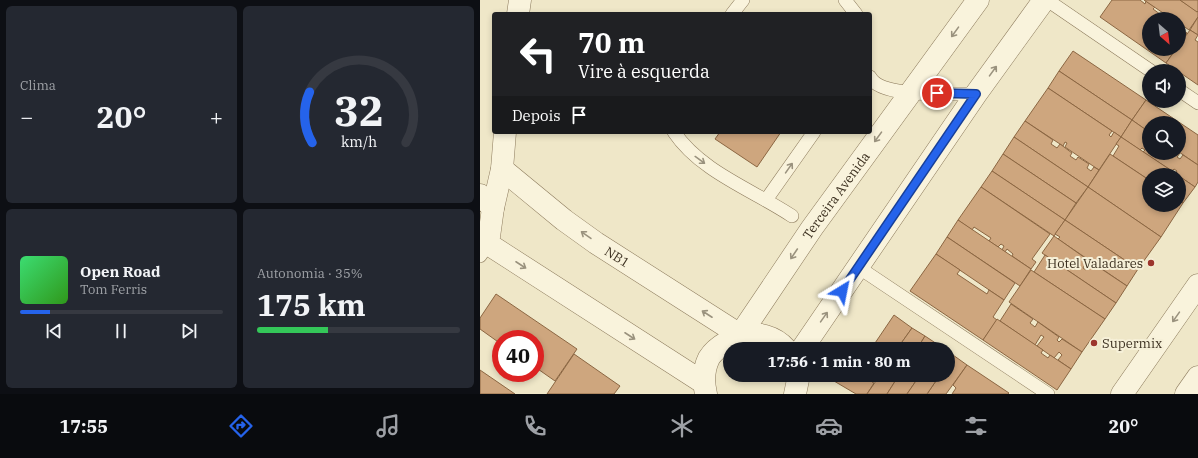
<!DOCTYPE html>
<html lang="pt">
<meta charset="utf-8">
<style>
body{margin:0;font-family:"IBM Plex Serif",serif;background:#242831;color:#f1f3f6;height:100vh;display:flex;flex-direction:column;font-size:15px;white-space:nowrap}
*{box-sizing:border-box;margin:0}
p{font-size:13px;color:#9ea1a6}
.icon{flex:none;width:22px;height:22px;fill:none;stroke:currentColor;stroke-width:2;stroke-linecap:round;stroke-linejoin:round}
.map{position:relative;flex:1;overflow:hidden}
.panel{display:flex;flex-direction:column;gap:6px;padding:6px;background:#0d0f14;width:480px}
.panel>*{flex:none}
.hud{position:absolute;left:12px;top:12px;width:380px;height:122px;border-radius:4px;box-shadow:0 2px 6px #0003;background:#202124;color:#fff;overflow:hidden}
.needle{width:26px;rotate:152deg}
.fabs{position:absolute;left:662px;top:12px;display:grid;gap:8px}
.fabs a{display:grid;place-items:center;width:44px;height:44px;border-radius:50%;background:#171b24;box-shadow:0 2px 6px #0003;font-size:20px}
.speed{position:absolute;left:12px;top:330px;display:flex;gap:8px;font-size:20px;font-weight:700;text-align:center}
.speed>*{display:grid;place-content:center;width:52px;height:52px;border-radius:50%;background:#171b24;box-shadow:0 2px 6px #0003;line-height:1}
.speed .limit{border:6px solid #d22;background:#fff;color:#111}
.pin{position:absolute;display:grid;place-items:center;width:34px;height:34px;color:#fff;margin:-17px;border:2px solid #fff;border-radius:50%;box-shadow:0 1px 4px #0007}
.me{position:absolute;width:44px;margin:-22px;rotate:35deg;stroke-linejoin:round;filter:drop-shadow(0 0 3px #0008)}
.turn{display:flex;align-items:center;gap:14px;height:84px;padding:0 20px;font-size:18px}
.turn .icon{width:52px;height:52px;stroke-width:2.5}
.turn b{display:block;font-size:28px;line-height:34px}
.then{display:flex;align-items:center;height:38px;padding:0 20px;background:#0003;gap:8px;font-size:15px}
.big{font-size:30px;font-weight:700;line-height:1.1}
.panel .card{flex:1;display:flex;flex-direction:column;justify-content:center;gap:6px;min-width:0;padding:0 14px;border-radius:6px;background:#242831}
.panel .dial{align-items:center;gap:0}
.dial svg{height:104px;overflow:visible;fill:none;stroke:#363941;stroke-width:7;stroke-linecap:round;text-anchor:middle}
.dial text{fill:#f1f3f6;stroke:none}
.song{display:flex;align-items:center;gap:12px}
.cover{width:48px;height:48px;border-radius:6px;background:linear-gradient(135deg,hsl(140 70% 55%),hsl(110 70% 35%))}
.played{height:4px;border-radius:2px;background:linear-gradient(90deg,#2563eb 15%,#363941 15%)}
.keys{display:flex;justify-content:space-around;direction:ltr}
.heat{display:flex;justify-content:space-between;align-items:center;font-size:22px;direction:ltr}
.charge{height:6px;border-radius:3px;background:linear-gradient(90deg,#34c759 35%,#363941 0)}
.panel .tiles{flex:1;display:grid;gap:6px;grid-template-columns:repeat(2,1fr)}
.trip{position:absolute;left:243px;top:342px;width:232px;height:40px;border-radius:20px;background:#171b24;box-shadow:0 2px 6px #0003;font-weight:700;line-height:40px;text-align:center}
.menu{display:flex;height:64px;justify-content:space-around;align-items:center;background:#090b0e;color:#9ea1a6}
.menu .icon{width:28px;height:28px}
.menu .on{color:#2563eb}
.menu b{font-size:18px;color:#f1f3f6}
main{display:flex;flex:1;min-height:0}
.map>svg:first-child{display:block}
.building{fill:#cea67e;stroke:#8b6642}
.lines{fill:none;stroke-linecap:round;stroke-linejoin:round}
.service-casing{stroke:#8c7a5c;stroke-width:14}
.minor-casing{stroke:#8c7a5c;stroke-width:23}
.tertiary-casing{stroke:#8c7a5c;stroke-width:23}
.service{stroke:#f9f3dc;stroke-width:13}
.minor{stroke:#f9f3dc;stroke-width:22}
.tertiary{stroke:#f9f3dc;stroke-width:22}
.oneway{stroke:#9a927e}
.route-casing{stroke:#184099;stroke-width:10}
.route{stroke:#2563eb;stroke-width:7}
.poi-dot{fill:#9c352c;stroke:#f6f0d8;stroke-width:1.5}
.labels{text-anchor:middle;stroke-width:4;stroke-linejoin:round;paint-order:stroke}
.street-label{font-size:13px;fill:#3c3020;stroke:#f6f0d8}
.poi-label{font-size:13px;fill:#3c3020;stroke:#f6f0d8;text-anchor:end}
</style>
<main>
<section class="panel">
<div class="tiles">
<div class="card"><p>Clima</p>
<div class="heat"><a>−</a><b class="big">20°</b><a>+</a></div>
</div>
<div class="card dial"><svg viewBox="0 0 100 80">
<path d="M14 69A42 42 0 1 1 86 69"/>
<path d="M14 69A42 42 0 0 1 12 30" stroke="#2563eb"/>
<text x="50" y="56" font-size="32" font-weight="700">32</text>
<text x="50" y="72" font-size="11">km/h</text>
</svg></div>
<div class="card">
<div class="song"><i class="cover"></i><div><b>Open Road</b><p>Tom Ferris</p></div></div>
<div class="played"></div>
<div class="keys"><svg class="icon" aria-label="previous" viewBox="0 0 24 24"><path d="M18 5L8 12l10 7zM5 5v14"/></svg><svg class="icon" aria-label="pause" viewBox="0 0 24 24"><path d="M8 5v14M16 5v14"/></svg><svg class="icon" aria-label="next" viewBox="0 0 24 24"><path d="M6 5l10 7-10 7zM19 5v14"/></svg></div>
</div>
<div class="card"><p>Autonomia · 35%</p><b class="big">175 km</b><div class="charge"></div></div>
</div>
</section>
<div class="map">
<svg width="718" height="394" viewBox="0 0 718 394">
<rect width="100%" height="100%" fill="#efe7c8"/>
<!-- building -->
<g class="building">
<path d="M 632,0 L 660,0 L 665,4 L 666,1 L 675,7 L 673,9 L 684,17 L 686,15 L 692,19 L 669,19 L 669,49 L 696,49 L 686,63 L 620,17 Z"/>
<path d="M 664,0 L 700,0 L 718,12 L 718,17 L 709,30 L 699,23 L 699,19 L 692,19 Z"/>
<path d="M 700,0 L 718,0 L 718,11 L 717,12 Z"/>
<path d="M 718,17 L 718,35 L 710,30 Z"/>
<path d="M 699,23 L 703,26 L 701,29 L 707,33 L 699,45 Z"/>
<path d="M 710,30 L 718,35 L 715,40 L 718,42 L 718,85 L 686,63 L 696,49 L 699,49 L 699,45 Z"/>
<path d="M 593,51 L 666,100 L 652,120 L 579,71 Z"/>
<path d="M 579,71 L 652,120 L 641,137 L 568,88 Z"/>
<path d="M 568,88 L 632,131 L 629,135 L 631,137 L 634,132 L 641,137 L 619,170 L 585,147 L 587,143 L 585,142 L 583,146 L 545,121 Z"/>
<path d="M 666,100 L 718,135 L 718,165 L 699,152 L 699,123 L 669,123 L 669,132 L 652,120 Z"/>
<path d="M 652,120 L 669,132 L 669,153 L 699,152 L 700,153 L 697,157 L 700,159 L 703,155 L 718,165 L 718,182 L 715,187 L 699,176 L 699,175 L 695,174 L 697,171 L 694,169 L 692,171 L 663,152 L 665,150 L 662,148 L 660,150 L 641,137 Z"/>
<path d="M 545,121 L 573,140 L 571,144 L 577,148 L 580,144 L 592,153 L 590,156 L 596,160 L 598,157 L 609,164 L 607,168 L 611,171 L 614,167 L 619,170 L 608,187 L 534,137 Z"/>
<path d="M 240,132 L 301,132 L 277,167 L 235,139 Z"/>
<path d="M 534,137 L 608,187 L 596,203 L 523,154 Z"/>
<path d="M 641,137 L 692,171 L 697,175 L 669,175 L 669,180 L 633,156 L 639,146 L 636,144 Z"/>
<path d="M 523,154 L 596,203 L 585,220 L 512,171 Z"/>
<path d="M 630,154 L 669,180 L 669,205 L 699,205 L 699,200 L 703,203 L 681,237 L 608,187 Z"/>
<path d="M 512,171 L 585,220 L 574,236 L 501,187 Z"/>
<path d="M 699,176 L 715,187 L 703,203 L 699,200 Z"/>
<path d="M 501,187 L 570,234 L 552,259 L 556,262 L 551,269 L 532,256 L 533,254 L 527,249 L 525,252 L 522,250 L 524,246 L 521,244 L 518,247 L 509,241 L 511,238 L 494,227 L 492,230 L 478,220 Z"/>
<path d="M 608,187 L 681,237 L 658,269 L 585,220 Z"/>
<path d="M 478,220 L 551,269 L 540,286 L 467,237 Z"/>
<path d="M 585,220 L 658,269 L 647,286 L 578,239 L 580,237 L 575,234 Z"/>
<path d="M 574,236 L 608,260 L 603,268 L 606,270 L 611,262 L 647,286 L 636,303 L 562,253 Z"/>
<path d="M 467,237 L 535,283 L 524,300 L 456,254 Z"/>
<path d="M 456,254 L 480,270 L 477,274 L 507,294 L 509,290 L 524,300 L 513,317 L 517,320 L 503,340 L 430,291 Z"/>
<path d="M 565,255 L 636,303 L 625,319 L 554,272 Z"/>
<path d="M 551,270 L 625,319 L 602,352 L 529,302 Z"/>
<path d="M 16,294 L 97,349 L 75,381 L 55,367 L 55,339 L 21,339 L 21,344 L 0,329 L 0,318 Z"/>
<path d="M 531,304 L 553,319 L 550,323 L 555,327 L 558,322 L 579,337 L 577,340 L 579,342 L 582,339 L 602,352 L 591,369 L 578,360 L 582,355 L 579,352 L 574,358 L 557,346 L 564,337 L 561,335 L 555,345 L 520,321 Z"/>
<path d="M 414,315 L 432,328 L 417,349 L 391,349 Z"/>
<path d="M 517,319 L 563,350 L 561,353 L 568,358 L 570,355 L 591,369 L 577,390 L 503,340 Z"/>
<path d="M 432,328 L 445,336 L 437,349 L 426,349 L 428,347 L 424,345 L 421,348 L 423,349 L 417,349 Z"/>
<path d="M 445,336 L 460,346 L 458,349 L 437,349 Z"/>
<path d="M 468,352 L 473,355 L 468,363 Z"/>
<path d="M 94,354 L 140,386 L 134,394 L 67,394 Z"/>
<path d="M 473,355 L 487,365 L 466,394 L 447,394 L 460,375 L 468,375 L 468,363 Z"/>
<path d="M 487,365 L 529,393 L 528,394 L 472,394 L 476,388 L 473,385 Z"/>
<path d="M 0,370 L 35,394 L 0,394 Z"/>
<path d="M 358,375 L 397,375 L 392,382 L 394,383 L 387,394 L 376,394 L 354,381 Z"/>
<path d="M 400,375 L 419,375 L 407,394 L 387,394 Z"/>
<path d="M 419,375 L 440,375 L 427,394 L 407,394 Z"/>
<path d="M 440,375 L 460,375 L 447,394 L 427,394 Z"/>
</g>
<g class="lines">
<!-- service casing -->
<g class="service-casing">
<g id="service">
<path d="M 365,0 L 376,14"/>
<path d="M 567,0 L 671,71"/>
<path d="M 252,14 L 263,0"/>
<path d="M 390,77 C 401,99 474,93 496,94"/>
<path d="M 699,90 L 718,103"/>
<path d="M 194,132 C 221,172 273,190 312,216"/>
<path d="M 286,200 L 334,132"/>
<path d="M 0,256 L 8,244"/>
<path d="M 378,267 L 568,394"/>
</g>
</g>
<!-- minor casing -->
<g class="minor-casing">
<path id="minor" d="M 0,195 L 13,208"/>
</g>
<!-- tertiary casing -->
<g class="tertiary-casing">
<g id="tertiary">
<path d="M 38,14 L 40,0"/>
<path d="M 25,132 L 22,169 L 13,208 L 8,244 L 224,383"/>
<path id="s1" d="M 22,169 L 84,220 L 116,243 L 260,335 L 332,228 L 498,0"/>
<path d="M 322,349 L 496,94 L 564,0"/>
<path d="M 226,394 C 223,381 223,370 229,358 C 234,350 240,346 247,342 C 251,339 256,336 261,335 C 277,332 295,336 306,349"/>
<path d="M 315,394 L 319,375"/>
<path d="M 642,394 L 718,285"/>
<path d="M 706,394 L 718,377"/>
</g>
</g>
<!-- service -->
<use href="#service" class="service"/>
<!-- minor -->
<use href="#minor" class="minor"/>
<!-- tertiary -->
<use href="#tertiary" class="tertiary"/>
</g>
<!-- one-way arrows -->
<defs><path id="oneway-shaft" d="M-6 0H5M1.5-3L5.5 0L1.5 3" fill="none" stroke-width="1.6" stroke-linecap="round" stroke-linejoin="round"/></defs>
<g class="oneway">
<use href="#oneway-shaft" transform="translate(475 32) rotate(126)"/>
<use href="#oneway-shaft" transform="translate(513 71) rotate(-54)"/>
<use href="#oneway-shaft" transform="translate(398 137) rotate(126)"/>
<use href="#oneway-shaft" transform="translate(220 160) rotate(36)"/>
<use href="#oneway-shaft" transform="translate(309 168) rotate(-55)"/>
<use href="#oneway-shaft" transform="translate(106 235) rotate(-145)"/>
<use href="#oneway-shaft" transform="translate(314 254) rotate(124)"/>
<use href="#oneway-shaft" transform="translate(41 265) rotate(33)"/>
<use href="#oneway-shaft" transform="translate(227 314) rotate(-147)"/>
<use href="#oneway-shaft" transform="translate(344 317) rotate(-55)"/>
<use href="#oneway-shaft" transform="translate(696 317) rotate(125)"/>
<use href="#oneway-shaft" transform="translate(150 336) rotate(33)"/>
</g>
<g class="lines">
<!-- route casing -->
<g class="route-casing">
<path id="route" d="M 362,291 L 496,94 L 457,93"/>
</g>
<!-- route -->
<use href="#route" class="route"/>
</g>
<!-- markers -->
<g class="poi-dot">
<circle cx="671" cy="263" r="4"/>
<circle cx="614" cy="343" r="4"/>
</g>
<g class="labels">
<!-- street labels -->
<g class="street-label">
<text dy="5" stroke="none"><textPath href="#s1" startOffset="460">Terceira Avenida</textPath></text>
<text dy="5" stroke="none"><textPath href="#s1" startOffset="145">NB1</textPath></text>
</g>
<!-- poi labels -->
<g class="poi-label">
<text x="663" y="268">Hotel Valadares</text>
<text x="622" y="348" text-anchor="start">Supermix</text>
</g>
</g>
</svg>
<div class="fabs">
<a><svg class="needle" viewBox="-14 -14 28 28"><path d="M0-13l5 13h-10z" fill="#e53935"/><path d="M0 13l5-13h-10z" fill="#9ea1a6"/></svg></a>
<a><svg class="icon" aria-label="sound" viewBox="0 0 24 24"><path d="M4 9h4l5-4v14l-5-4H4zM17 9q2 3 0 6"/></svg></a>
<a><svg class="icon" aria-label="search" viewBox="0 0 24 24"><circle cx="10" cy="10" r="6"/><path d="M15 15l6 6"/></svg></a>
<a><svg class="icon" aria-label="layers" viewBox="0 0 24 24"><path d="M12 4l9 5-9 5-9-5zM3 14l9 5 9-5"/></svg></a>
</div>
<div class="speed"><div class="limit">40</div></div>
<div class="pin" style="left:457px;top:93px;background:#d93025"><svg class="icon" aria-label="arrive" viewBox="0 0 24 24"><path d="M6 21V4h12l-3 4 3 4H6"/></svg></div>
<svg class="me" style="left:362px;top:291px" viewBox="-20 -20 40 40"><path d="M0-17L14 15 0 8-14 15z" fill="#2563eb" stroke="#fff" stroke-width="4"/></svg>
<div class="trip">17:56 · 1 min · 80 m</div>
<div class="hud">
<div class="turn"><svg class="icon" aria-label="left" viewBox="0 0 24 24"><path d="M17 20v-9H6M10 6l-5 5 5 5"/></svg><div><b>70 m</b>Vire à esquerda</div></div>
<div class="then">Depois<svg class="icon" aria-label="arrive" viewBox="0 0 24 24"><path d="M6 21V4h12l-3 4 3 4H6"/></svg></div>
</div>
</div>
</main>
<nav class="menu">
<b>17:55</b>
<svg class="icon on" aria-label="directions" viewBox="0 0 24 24"><path d="M12 3l9 9-9 9-9-9zM9 14v-3h6M13 9l2 2-2 2"/></svg>
<svg class="icon" aria-label="music" viewBox="0 0 24 24"><path d="M9 18V5l10-2v13"/><circle cx="6" cy="18" r="3"/><circle cx="16" cy="16" r="3"/></svg>
<svg class="icon" aria-label="phone" viewBox="0 0 24 24"><path d="M5 4h4l2 5-3 2q2 4 5 5l2-3 5 2v4C11 20 4 13 5 4z"/></svg>
<svg class="icon" aria-label="climate" viewBox="0 0 24 24"><path d="M12 3v18M4 7l16 10M4 17L20 7"/></svg>
<svg class="icon" aria-label="car" viewBox="0 0 24 24"><path d="M5 17H2v-5l4-1 3-4h7l3 4 3 1v5h-3M9 17h6M6 11h13"/><circle cx="7" cy="17" r="2"/><circle cx="17" cy="17" r="2"/></svg>
<svg class="icon" aria-label="filters" viewBox="0 0 24 24"><path d="M4 7h16M4 17h16"/><circle cx="9" cy="7" r="2"/><circle cx="15" cy="17" r="2"/></svg>
<b>20°</b>
</nav>
